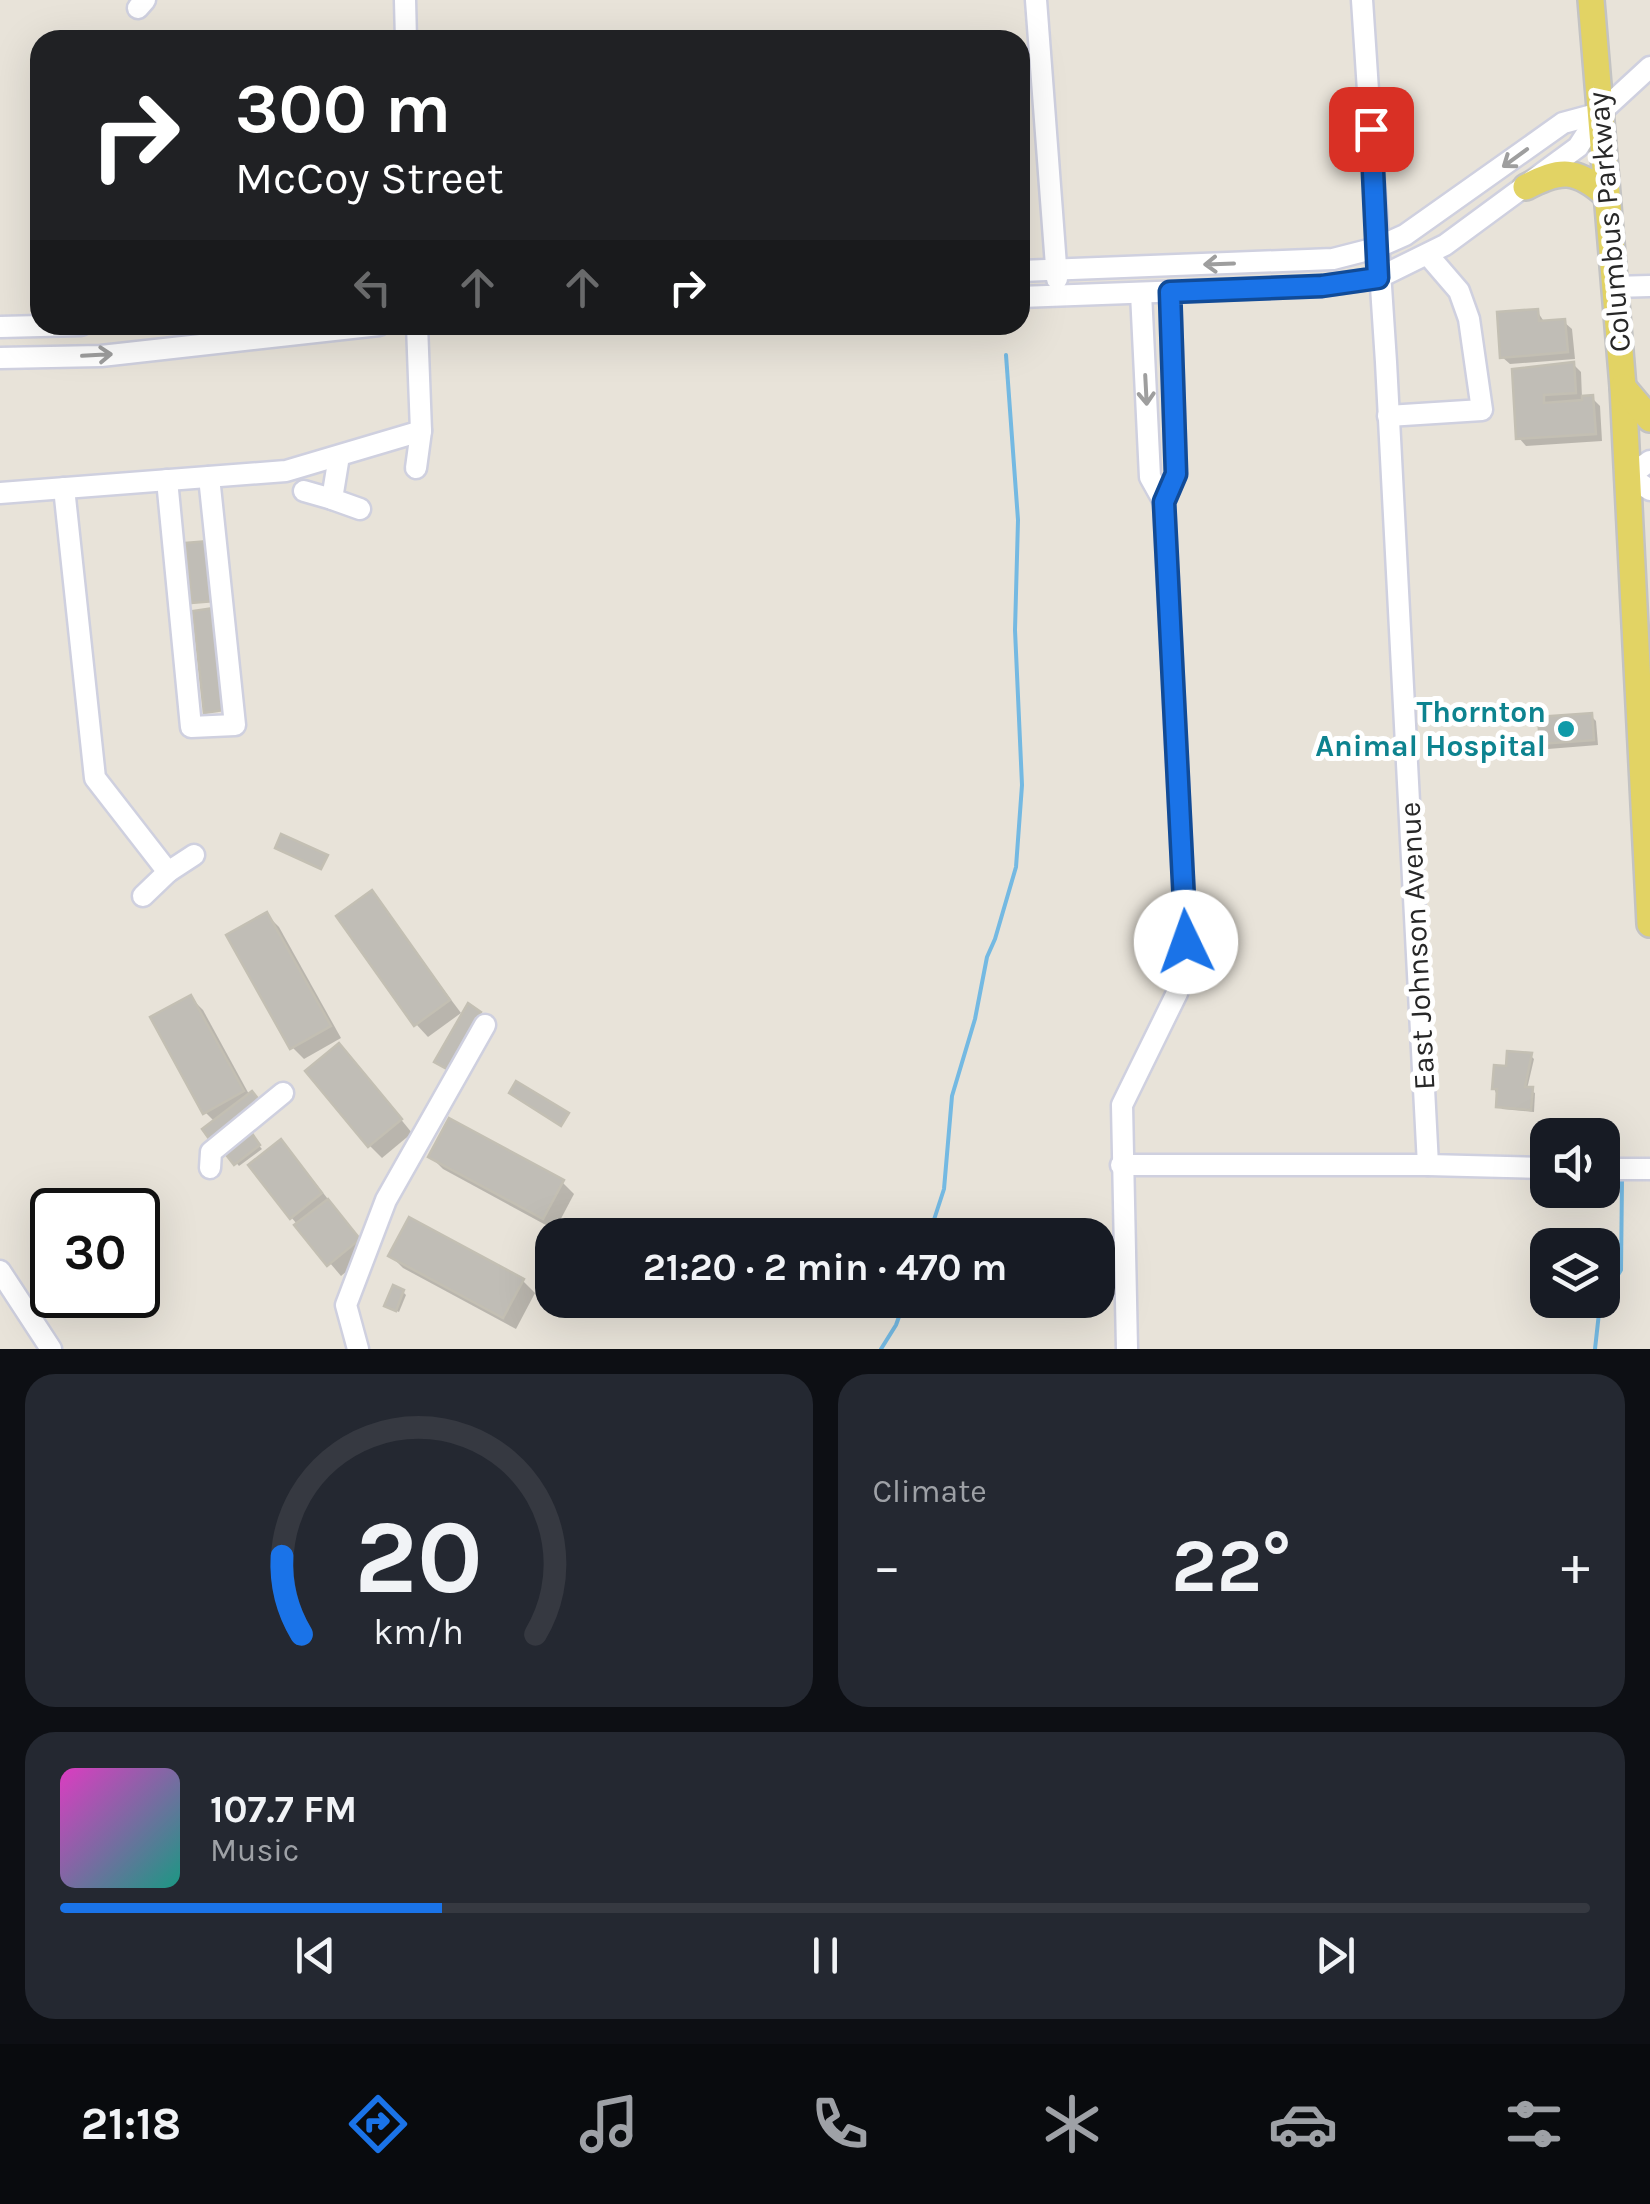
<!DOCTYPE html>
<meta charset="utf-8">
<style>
body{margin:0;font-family:Karla,sans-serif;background:#242831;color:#f1f3f6;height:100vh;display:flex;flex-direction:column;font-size:38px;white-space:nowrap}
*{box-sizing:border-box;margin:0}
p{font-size:32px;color:#9ea1a6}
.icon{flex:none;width:55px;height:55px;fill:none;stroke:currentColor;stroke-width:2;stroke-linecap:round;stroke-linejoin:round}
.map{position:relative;height:1349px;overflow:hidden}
.side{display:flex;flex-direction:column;gap:25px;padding:25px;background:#0d0f14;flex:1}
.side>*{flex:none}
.banner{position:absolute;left:30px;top:30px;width:1000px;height:305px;border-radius:30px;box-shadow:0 10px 40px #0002;background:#202124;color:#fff;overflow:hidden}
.fabs{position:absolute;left:1530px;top:1118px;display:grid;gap:20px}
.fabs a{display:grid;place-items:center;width:90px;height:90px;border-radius:20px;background:#171b24;box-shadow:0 10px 40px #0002;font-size:50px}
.speed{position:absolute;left:30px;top:1188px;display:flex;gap:20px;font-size:50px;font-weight:700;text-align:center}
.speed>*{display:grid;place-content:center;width:130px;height:130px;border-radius:50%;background:#171b24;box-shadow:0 10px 40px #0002;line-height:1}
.speed .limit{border:5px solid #111;border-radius:15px;background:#fff;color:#111}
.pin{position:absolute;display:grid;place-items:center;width:85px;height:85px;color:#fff;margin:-42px;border-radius:20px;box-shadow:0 5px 15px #0006}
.me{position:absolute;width:110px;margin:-55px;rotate:357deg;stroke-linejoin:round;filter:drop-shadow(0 0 8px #0008)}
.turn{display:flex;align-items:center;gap:35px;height:210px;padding:0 40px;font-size:45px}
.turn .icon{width:130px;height:130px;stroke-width:2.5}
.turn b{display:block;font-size:70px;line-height:85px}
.lanes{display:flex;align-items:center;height:95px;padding:0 40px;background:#0003;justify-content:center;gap:50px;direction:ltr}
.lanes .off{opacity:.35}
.big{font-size:75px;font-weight:700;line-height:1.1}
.side .widget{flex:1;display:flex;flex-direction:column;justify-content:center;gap:15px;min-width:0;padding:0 35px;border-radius:30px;background:#242831}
.side .dial{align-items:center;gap:0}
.dial svg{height:260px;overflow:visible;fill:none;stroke:#363941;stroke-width:7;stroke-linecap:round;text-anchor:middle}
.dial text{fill:#f1f3f6;stroke:none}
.song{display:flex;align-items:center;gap:30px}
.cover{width:120px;height:120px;border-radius:15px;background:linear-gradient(135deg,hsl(310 70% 55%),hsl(170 70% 35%))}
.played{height:10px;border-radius:5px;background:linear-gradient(90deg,#1a73e8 25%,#363941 25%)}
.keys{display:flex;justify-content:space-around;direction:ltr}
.heat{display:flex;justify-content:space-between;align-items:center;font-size:55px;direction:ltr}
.side .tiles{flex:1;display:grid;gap:25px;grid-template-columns:1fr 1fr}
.widget:last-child{grid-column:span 2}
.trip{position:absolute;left:535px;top:1218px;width:580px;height:100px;border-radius:30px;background:#171b24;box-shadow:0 10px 40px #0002;font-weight:700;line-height:100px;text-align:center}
.dock{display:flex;height:160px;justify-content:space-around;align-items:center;background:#090b0e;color:#9ea1a6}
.dock .icon{width:70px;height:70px}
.dock .current{color:#1a73e8}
.dock b{font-size:45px;color:#f1f3f6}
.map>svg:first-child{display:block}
.shadow{fill:#0003}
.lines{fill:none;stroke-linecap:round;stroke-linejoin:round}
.stream{stroke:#74b9e2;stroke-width:4}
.building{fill:#c0bdb6;stroke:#c3bfb3;stroke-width:2.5}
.minor-casing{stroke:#cfd0df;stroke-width:25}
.major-casing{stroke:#c3c3c3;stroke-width:30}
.minor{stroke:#fff;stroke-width:20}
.major{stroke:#e2d364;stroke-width:25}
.oneway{stroke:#9e9e9e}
.route-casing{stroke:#114b97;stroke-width:25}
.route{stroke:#1a73e8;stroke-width:18}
.culture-dot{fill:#0f9aa8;stroke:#fff;stroke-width:4}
.labels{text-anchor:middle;stroke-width:10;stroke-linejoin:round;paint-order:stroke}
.street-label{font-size:30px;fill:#272727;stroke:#fff}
.culture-label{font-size:30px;font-weight:bold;fill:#0d838f;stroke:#fff;text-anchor:end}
</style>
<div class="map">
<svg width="1650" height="1349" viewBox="0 0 1650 1349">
<rect width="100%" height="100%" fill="#e8e3d9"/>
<!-- shadow -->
<g class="shadow">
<path d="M 1537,311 L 1545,323 L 1564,322 L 1572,329 L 1575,359 L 1510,364 L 1502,357 Z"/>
<path d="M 1573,364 L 1581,372 L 1582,398 L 1592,398 L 1600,406 L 1602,441 L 1526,446 L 1519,438 L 1514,371 Z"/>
<path d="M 1591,716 L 1596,721 L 1598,745 L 1548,749 L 1543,743 Z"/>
<path d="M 371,893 L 461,1013 L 428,1037 L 416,1024 Z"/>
<path d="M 267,915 L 279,927 L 341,1038 L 304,1059 L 292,1047 Z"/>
<path d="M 191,998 L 203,1010 L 250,1096 L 215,1122 L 205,1112 Z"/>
<path d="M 1531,1056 L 1534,1059 L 1527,1089 L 1535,1093 L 1534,1112 L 1502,1109 L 1494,1088 L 1508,1068 Z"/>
<path d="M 351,1058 L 412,1133 L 382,1158 L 370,1146 Z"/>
<path d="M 250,1135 L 262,1149 L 239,1166 L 227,1152 Z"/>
<path d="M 293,1155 L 370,1252 L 341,1276 L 291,1217 Z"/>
<path d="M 431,1157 L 562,1182 L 574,1194 L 555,1230 L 443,1169 Z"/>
<path d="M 391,1256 L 523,1281 L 535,1293 L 516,1329 L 403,1268 Z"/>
<path d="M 403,1292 L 406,1295 L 399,1312 L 390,1308 Z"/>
</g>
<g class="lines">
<!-- stream -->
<g class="stream">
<path d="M 929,1235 L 944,1189 L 952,1096 L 975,1019 L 987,957 L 995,939 L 1016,867 L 1022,785 L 1015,630 L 1018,520 L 1006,355"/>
<path d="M 881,1349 L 896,1325 L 905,1300"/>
<path d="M 1595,1349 L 1600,1304 L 1621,1270 L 1622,1181"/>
</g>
</g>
<!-- building -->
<g class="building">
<path d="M 1538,309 L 1539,321 L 1565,319 L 1568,352 L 1500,358 L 1497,312 Z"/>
<path d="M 1574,362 L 1576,393 L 1544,395 L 1544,403 L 1582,400 L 1582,396 L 1593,395 L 1596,434 L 1516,439 L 1512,369 Z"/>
<path d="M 208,541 L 214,601 L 192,603 L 186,543 Z"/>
<path d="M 214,608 L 224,710 L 204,713 L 193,611 Z"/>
<path d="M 1592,713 L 1594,740 L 1540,744 L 1538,717 Z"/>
<path d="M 281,834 L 328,855 L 321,869 L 275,848 Z"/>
<path d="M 372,890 L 450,1000 L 414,1026 L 336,916 Z"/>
<path d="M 267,912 L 331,1026 L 290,1049 L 226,935 Z"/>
<path d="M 191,995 L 244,1091 L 203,1114 L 150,1017 Z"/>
<path d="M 468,1003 L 481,1012 L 447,1069 L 434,1062 Z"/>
<path d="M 339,1043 L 402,1119 L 368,1147 L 305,1071 Z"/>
<path d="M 1507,1051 L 1532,1053 L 1525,1087 L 1533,1087 L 1531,1110 L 1496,1107 L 1497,1089 L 1492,1089 L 1494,1065 L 1506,1066 Z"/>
<path d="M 516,1081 L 569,1113 L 561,1126 L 509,1093 Z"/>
<path d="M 252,1091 L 263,1105 L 212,1143 L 202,1129 Z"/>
<path d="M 449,1118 L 564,1180 L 543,1219 L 428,1157 Z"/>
<path d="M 251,1132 L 260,1145 L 234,1165 L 224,1152 Z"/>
<path d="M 281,1139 L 322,1193 L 290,1219 L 248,1165 Z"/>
<path d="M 328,1199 L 360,1239 L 327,1266 L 294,1225 Z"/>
<path d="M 409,1217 L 524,1279 L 503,1318 L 388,1256 Z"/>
<path d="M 393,1285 L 404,1290 L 396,1311 L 384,1306 Z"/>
</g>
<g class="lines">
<!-- minor casing -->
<g class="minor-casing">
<g id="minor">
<path d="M 405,0 L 406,40"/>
<path d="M 1036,0 L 1057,279"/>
<path d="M 1362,0 L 1386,362 L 1428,1165 L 1548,1168"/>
<path d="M 138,8 L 145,0"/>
<path d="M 1020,271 L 1333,259 L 1376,248 L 1405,235 L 1563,123 L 1600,113"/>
<path d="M 1613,287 L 1650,286"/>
<path d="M 1020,297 L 1322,286 L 1378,278 L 1445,245 L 1578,147 L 1600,113 L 1650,67"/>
<path d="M 0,327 L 81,325"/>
<path d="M 0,358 L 101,356 L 379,325"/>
<path d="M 1388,416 L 1482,410 L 1469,319 L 1459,291 L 1428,255"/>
<path d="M 339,456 L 332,499 L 360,509"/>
<path d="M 1650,461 L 1629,476 L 1650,490"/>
<path d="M 416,468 L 421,431"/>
<path d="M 167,480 L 191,727 L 235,725 L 209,477"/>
<path d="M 64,488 L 95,778 L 168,872 L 194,855"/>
<path d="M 304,491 L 332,499"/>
<path d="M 0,493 L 286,471 L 421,431 L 417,325"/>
<path d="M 1164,502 L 1176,474 L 1170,292"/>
<path d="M 143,896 L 168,872"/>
<path d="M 1121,1165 L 1428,1165"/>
<path d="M 210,1168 L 211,1152 L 283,1093"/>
<path d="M 1602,1169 L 1650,1169"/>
<path d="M 0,1271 L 51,1349"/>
<path d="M 358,1349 L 346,1305 L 386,1200 L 485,1025"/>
<path d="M 1127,1349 L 1122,1105 L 1177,993 L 1184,974 L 1186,942 L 1164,502 L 1150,477 L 1141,293"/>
</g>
</g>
<!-- major casing -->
<g class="major-casing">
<g id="major">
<path d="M 1591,0 L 1623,387 L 1650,924"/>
<path d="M 1526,187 C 1560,169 1576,168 1606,195"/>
<path d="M 1623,387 L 1650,419"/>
</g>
</g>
<!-- minor -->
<use href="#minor" class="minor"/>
<!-- major -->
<use href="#major" class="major"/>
</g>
<!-- one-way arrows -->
<defs><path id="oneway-shaft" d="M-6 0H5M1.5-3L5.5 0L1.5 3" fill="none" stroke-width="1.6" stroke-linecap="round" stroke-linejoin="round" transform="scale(2.5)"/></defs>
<g class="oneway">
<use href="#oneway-shaft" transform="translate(1515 158) rotate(144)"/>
<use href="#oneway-shaft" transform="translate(1219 264) rotate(178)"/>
<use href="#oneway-shaft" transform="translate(97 355) rotate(-3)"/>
<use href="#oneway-shaft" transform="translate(1146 390) rotate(87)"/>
</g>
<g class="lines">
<!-- route casing -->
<g class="route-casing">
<path id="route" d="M 1186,942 L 1164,502 L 1176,474 L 1170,292 L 1322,286 L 1378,278 L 1371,129"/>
</g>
<!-- route -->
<use href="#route" class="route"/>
</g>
<!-- markers -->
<circle class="culture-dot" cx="1566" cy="729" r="10"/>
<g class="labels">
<!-- street labels -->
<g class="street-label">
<text transform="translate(1609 222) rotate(-95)" y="10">Columbus Parkway</text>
<text transform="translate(1417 946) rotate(-93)" y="10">East Johnson Avenue</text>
</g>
<!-- culture labels -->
<g class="culture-label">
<text x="1546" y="722">Thornton<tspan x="1546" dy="34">Animal Hospital</tspan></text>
</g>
</g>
</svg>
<div class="fabs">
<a><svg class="icon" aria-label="sound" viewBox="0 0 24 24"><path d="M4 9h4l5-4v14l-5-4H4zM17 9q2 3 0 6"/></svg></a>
<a><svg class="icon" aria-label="layers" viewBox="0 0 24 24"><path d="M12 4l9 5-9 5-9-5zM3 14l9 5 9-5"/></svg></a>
</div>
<div class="speed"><div class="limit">30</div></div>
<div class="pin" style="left:1371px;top:129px;background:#d93025"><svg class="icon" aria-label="arrive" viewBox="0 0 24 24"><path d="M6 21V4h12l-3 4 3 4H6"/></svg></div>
<svg class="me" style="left:1186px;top:942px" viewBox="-20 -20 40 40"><circle r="19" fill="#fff"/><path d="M0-13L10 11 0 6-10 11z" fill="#1a73e8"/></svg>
<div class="trip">21:20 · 2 min · 470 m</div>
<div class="banner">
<div class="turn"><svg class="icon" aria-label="right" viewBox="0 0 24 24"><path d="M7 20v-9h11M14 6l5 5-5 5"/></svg><div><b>300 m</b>McCoy Street</div></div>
<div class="lanes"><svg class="icon off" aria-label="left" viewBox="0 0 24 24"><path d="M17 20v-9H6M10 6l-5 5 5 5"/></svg><svg class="icon off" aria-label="ahead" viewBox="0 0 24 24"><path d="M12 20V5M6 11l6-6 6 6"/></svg><svg class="icon off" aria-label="ahead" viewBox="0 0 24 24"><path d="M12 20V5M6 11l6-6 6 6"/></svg><svg class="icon" aria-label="right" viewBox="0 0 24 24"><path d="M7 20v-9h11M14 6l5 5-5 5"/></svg></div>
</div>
</div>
<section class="side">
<div class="tiles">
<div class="widget dial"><svg viewBox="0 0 100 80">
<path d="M14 69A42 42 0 1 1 86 69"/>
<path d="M14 69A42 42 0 0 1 8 45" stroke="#1a73e8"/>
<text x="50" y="56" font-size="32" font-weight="700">20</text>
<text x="50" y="72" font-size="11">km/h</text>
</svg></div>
<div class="widget"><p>Climate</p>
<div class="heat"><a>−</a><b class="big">22°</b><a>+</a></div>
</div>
<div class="widget">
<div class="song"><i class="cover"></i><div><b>107.7 FM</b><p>Music</p></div></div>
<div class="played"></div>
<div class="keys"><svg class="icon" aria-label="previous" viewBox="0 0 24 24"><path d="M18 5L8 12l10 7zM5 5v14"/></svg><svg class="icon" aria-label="pause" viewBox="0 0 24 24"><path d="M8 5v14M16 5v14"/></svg><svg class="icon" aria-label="next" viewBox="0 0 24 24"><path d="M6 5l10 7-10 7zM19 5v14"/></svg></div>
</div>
</div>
</section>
<nav class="dock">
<b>21:18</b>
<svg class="icon current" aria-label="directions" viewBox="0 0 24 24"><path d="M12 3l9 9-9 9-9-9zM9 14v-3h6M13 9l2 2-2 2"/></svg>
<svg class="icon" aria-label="music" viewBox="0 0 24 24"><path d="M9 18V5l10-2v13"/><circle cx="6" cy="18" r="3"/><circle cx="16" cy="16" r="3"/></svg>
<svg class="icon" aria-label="phone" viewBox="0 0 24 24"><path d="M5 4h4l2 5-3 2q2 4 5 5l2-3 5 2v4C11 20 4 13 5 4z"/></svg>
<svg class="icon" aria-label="climate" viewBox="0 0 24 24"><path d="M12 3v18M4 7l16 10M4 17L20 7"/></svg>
<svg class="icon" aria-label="car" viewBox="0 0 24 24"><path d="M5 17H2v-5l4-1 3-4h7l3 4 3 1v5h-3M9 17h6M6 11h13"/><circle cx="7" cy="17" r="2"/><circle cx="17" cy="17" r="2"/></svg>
<svg class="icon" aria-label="filters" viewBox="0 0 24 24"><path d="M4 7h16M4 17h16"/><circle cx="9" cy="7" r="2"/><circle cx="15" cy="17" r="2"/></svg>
</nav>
